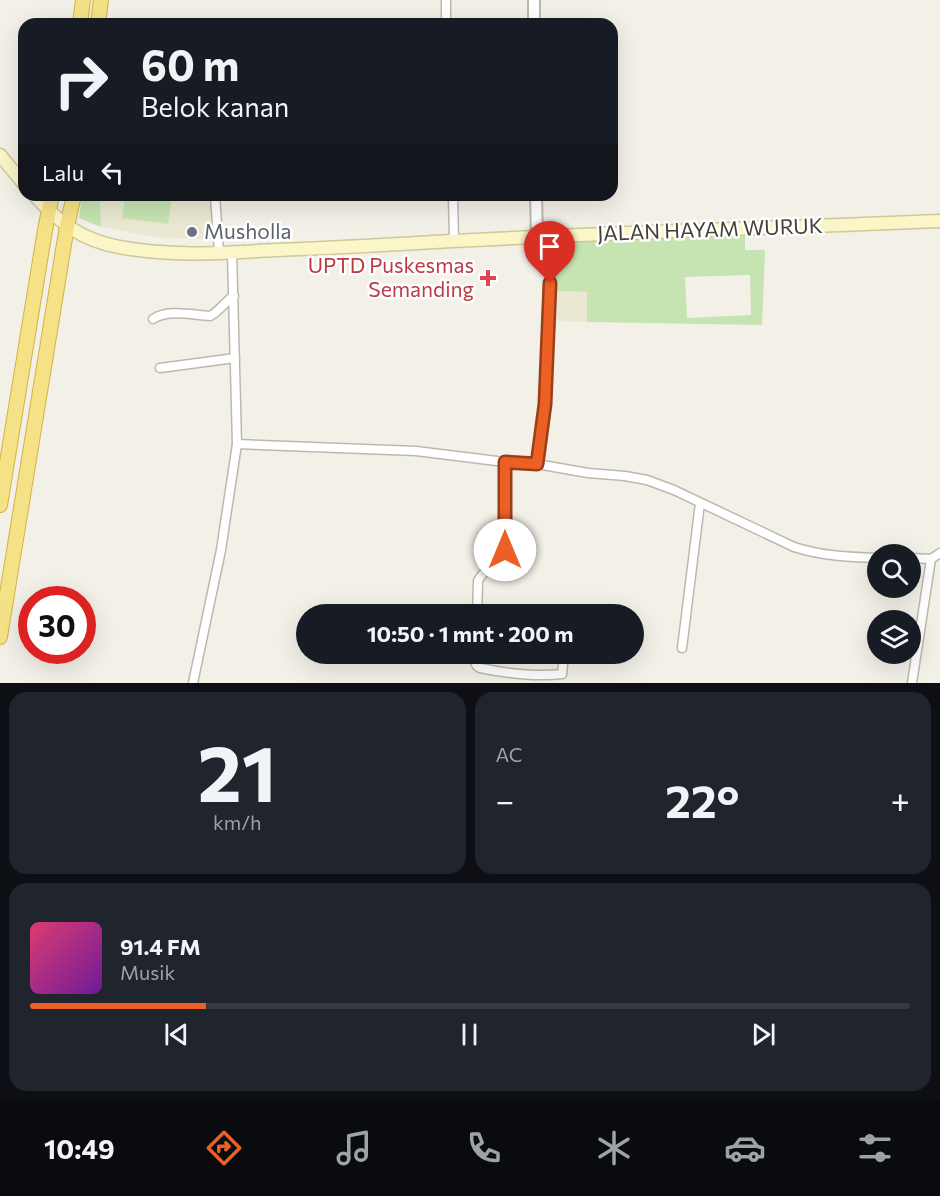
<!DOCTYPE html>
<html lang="id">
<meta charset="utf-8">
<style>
body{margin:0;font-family:Commissioner,sans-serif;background:#20242c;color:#f1f3f6;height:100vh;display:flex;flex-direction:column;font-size:22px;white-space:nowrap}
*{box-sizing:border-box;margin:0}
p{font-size:20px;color:#9ea1a6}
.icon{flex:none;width:33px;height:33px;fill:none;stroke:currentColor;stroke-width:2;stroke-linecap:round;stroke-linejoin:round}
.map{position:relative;height:683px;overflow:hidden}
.panel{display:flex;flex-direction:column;gap:9px;padding:9px;background:#0d0f14;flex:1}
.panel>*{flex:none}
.guide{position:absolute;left:18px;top:18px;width:600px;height:183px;border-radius:18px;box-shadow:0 6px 24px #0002;background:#171b24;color:#f1f3f6;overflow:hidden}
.tools{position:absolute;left:867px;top:544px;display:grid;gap:12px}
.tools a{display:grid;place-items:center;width:54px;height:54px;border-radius:50%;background:#171b24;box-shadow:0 6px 24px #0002;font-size:30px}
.speed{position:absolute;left:18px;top:586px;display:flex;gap:12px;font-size:30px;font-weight:700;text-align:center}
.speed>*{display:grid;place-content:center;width:78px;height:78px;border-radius:50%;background:#171b24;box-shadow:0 6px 24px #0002;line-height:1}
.speed .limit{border:9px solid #d22;background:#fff;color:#111}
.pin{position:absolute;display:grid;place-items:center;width:51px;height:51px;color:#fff;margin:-62px -26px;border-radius:50% 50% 50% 0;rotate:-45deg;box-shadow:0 0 6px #0007}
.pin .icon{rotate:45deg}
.me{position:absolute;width:66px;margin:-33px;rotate:0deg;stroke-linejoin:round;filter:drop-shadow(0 0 4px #0008)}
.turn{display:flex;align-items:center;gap:21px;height:126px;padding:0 24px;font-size:27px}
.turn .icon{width:78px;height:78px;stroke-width:2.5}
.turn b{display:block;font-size:42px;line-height:51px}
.then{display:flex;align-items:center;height:57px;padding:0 24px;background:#0003;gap:12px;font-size:22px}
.big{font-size:45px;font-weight:700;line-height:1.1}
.panel .widget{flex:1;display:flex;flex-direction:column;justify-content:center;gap:9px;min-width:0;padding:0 21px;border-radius:18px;background:#20242c}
.panel .dial{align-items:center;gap:0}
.dial b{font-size:78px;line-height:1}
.song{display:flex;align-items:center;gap:18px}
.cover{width:72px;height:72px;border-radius:9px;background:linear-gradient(135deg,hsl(340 70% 55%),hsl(280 70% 35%))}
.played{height:6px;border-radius:3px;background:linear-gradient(90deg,#ec5f25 20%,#363941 20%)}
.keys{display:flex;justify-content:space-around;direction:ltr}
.heat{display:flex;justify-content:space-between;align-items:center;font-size:33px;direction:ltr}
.panel .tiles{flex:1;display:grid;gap:9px;grid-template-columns:1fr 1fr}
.widget:last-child{grid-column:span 2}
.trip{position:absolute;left:296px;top:604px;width:348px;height:60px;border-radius:30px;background:#171b24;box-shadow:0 6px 24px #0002;font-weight:700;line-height:60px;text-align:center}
.dock{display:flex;height:96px;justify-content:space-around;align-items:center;background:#090b0e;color:#9ea1a6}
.dock .icon{width:42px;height:42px}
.dock .selected{color:#ec5f25}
.dock b{font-size:27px;color:#f1f3f6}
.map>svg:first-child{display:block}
.education{fill:#eae7d2}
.green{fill:#c6e4b2;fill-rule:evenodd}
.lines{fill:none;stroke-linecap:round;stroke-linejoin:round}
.minor-casing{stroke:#bdb9aa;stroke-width:11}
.tertiary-casing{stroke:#bdb9aa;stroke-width:14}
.secondary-casing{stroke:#cfc899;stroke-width:15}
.trunk-casing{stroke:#d3b240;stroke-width:16}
.minor{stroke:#fff;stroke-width:8}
.tertiary{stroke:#fff;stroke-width:10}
.secondary{stroke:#fbf6c8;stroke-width:12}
.trunk{stroke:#f6e286;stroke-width:14}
.route-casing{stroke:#993e18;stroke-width:15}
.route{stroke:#ec5f25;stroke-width:10}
.worship-dot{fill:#6b7280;stroke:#fff;stroke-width:2}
.health-dot{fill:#e0444e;stroke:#fff;stroke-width:2}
.labels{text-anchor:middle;stroke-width:5;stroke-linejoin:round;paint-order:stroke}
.street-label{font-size:21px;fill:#454136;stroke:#fff}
.worship-label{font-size:21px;fill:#5b616d;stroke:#fff;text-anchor:start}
.health-label{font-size:21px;fill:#be3a42;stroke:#fff;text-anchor:end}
</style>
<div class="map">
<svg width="940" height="683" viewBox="0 0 940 683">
<rect width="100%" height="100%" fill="#f2f0e7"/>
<!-- education -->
<g class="education">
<path d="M 100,195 L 214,195 L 218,240 L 155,237 L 101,227 Z"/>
<path d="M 556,291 L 587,292 L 587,322 L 556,321 Z"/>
</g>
<!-- green -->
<g class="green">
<path d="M 82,195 L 100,195 L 101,227 L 79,218 Z"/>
<path d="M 125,195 L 172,195 L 168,224 L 122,218 Z"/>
<path d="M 745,233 L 745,250 L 765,250 L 762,325 L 587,322 L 587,292 L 556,291 L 556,240 ZM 750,275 L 751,315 L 687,318 L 685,277 Z"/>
</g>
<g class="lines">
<!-- minor casing -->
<g class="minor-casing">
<g id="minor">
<path d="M 446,0 L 446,24"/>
<path d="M 215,195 L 219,253"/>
<path d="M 453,195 L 454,241"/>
<path d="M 232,253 L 237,444 L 416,451 L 505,462 L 537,464 L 588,473 L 625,476 L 647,480 L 674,490 L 794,547 C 822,556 849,557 878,558"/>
<path d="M 153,319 C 168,309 192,315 210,316 C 219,312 224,302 234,296"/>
<path d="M 160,368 L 235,358"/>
<path d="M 537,464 C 547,390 554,313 549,237"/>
<path d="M 910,558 L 931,559 L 940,553"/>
<path d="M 477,615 L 478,581 C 484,567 501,565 505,550 L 505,462"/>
<path d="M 682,648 L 700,503"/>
<path d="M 475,654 C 475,661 474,665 480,668 C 505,673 537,677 562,674 L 564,654"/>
<path d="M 193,683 L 221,550 L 237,444"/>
<path d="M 912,683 L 931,559"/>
</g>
</g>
<!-- tertiary casing -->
<g class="tertiary-casing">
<g id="tertiary">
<path d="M 534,0 L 534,24"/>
<path d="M 536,195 L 537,237"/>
</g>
</g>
<!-- secondary casing -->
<g class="secondary-casing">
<g id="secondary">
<path d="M 0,155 L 24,184"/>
<path d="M 34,195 C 60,223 81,240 119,247 C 171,257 224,253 277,250 C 329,248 382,245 434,242 C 603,233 771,228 940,221"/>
</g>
</g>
<!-- trunk casing -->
<g class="trunk-casing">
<g id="trunk">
<path d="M 80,24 L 83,0"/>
<path d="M 98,24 L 101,0"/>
<path d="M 0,505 L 45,230 L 52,195"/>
<path d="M 0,637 L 67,226 L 74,195"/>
</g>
</g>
<!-- minor -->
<use href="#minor" class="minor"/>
<!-- tertiary -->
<use href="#tertiary" class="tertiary"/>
<!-- secondary -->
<use href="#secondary" class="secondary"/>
<!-- trunk -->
<use href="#trunk" class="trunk"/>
</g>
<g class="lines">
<!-- route casing -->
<g class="route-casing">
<path id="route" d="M 505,550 L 505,462 L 537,464 L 545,404 L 550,283"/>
</g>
<!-- route -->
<use href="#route" class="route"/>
</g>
<!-- markers -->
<circle class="worship-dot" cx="192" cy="232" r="6"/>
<path class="health-dot" d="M485 269h6v6h6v6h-6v6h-6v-6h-6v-6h6z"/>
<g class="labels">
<!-- street labels -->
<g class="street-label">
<text transform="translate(710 230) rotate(-2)" y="7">JALAN HAYAM WURUK</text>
</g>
<!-- worship labels -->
<g class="worship-label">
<text x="204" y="239">Musholla</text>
</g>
<!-- health labels -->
<g class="health-label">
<text x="474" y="273">UPTD Puskesmas<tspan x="474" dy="24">Semanding</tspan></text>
</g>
</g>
</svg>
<div class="tools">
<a><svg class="icon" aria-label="search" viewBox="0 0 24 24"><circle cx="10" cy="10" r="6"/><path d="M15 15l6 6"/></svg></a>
<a><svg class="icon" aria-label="layers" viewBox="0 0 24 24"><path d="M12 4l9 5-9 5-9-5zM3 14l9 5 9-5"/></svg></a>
</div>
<div class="speed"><div class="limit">30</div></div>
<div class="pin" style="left:550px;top:283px;background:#d93025"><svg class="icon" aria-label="arrive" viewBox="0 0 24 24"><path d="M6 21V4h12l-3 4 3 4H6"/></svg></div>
<svg class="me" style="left:505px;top:550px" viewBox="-20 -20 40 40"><circle r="19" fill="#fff"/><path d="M0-13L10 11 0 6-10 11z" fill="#ec5f25"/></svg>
<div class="trip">10:50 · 1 mnt · 200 m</div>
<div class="guide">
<div class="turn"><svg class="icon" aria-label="right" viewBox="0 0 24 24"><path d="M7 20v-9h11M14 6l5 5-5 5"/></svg><div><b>60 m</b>Belok kanan</div></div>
<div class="then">Lalu<svg class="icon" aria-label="left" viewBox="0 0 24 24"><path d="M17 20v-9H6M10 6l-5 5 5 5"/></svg></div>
</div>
</div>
<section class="panel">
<div class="tiles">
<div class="widget dial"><b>21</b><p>km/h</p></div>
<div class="widget"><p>AC</p>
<div class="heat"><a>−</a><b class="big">22°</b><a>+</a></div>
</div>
<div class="widget">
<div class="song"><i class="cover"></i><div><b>91.4 FM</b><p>Musik</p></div></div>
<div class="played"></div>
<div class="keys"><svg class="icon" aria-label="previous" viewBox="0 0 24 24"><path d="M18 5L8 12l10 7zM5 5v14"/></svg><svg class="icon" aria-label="pause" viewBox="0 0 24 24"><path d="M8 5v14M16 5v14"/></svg><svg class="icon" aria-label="next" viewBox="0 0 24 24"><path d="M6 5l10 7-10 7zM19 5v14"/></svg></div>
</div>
</div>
</section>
<nav class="dock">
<b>10:49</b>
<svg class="icon selected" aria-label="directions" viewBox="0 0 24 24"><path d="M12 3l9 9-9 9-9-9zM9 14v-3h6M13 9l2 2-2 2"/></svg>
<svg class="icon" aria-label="music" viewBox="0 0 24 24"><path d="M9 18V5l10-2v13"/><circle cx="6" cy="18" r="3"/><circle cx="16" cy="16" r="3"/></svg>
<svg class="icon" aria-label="phone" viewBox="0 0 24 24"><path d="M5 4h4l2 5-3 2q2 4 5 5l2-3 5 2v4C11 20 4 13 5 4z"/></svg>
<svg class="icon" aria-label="climate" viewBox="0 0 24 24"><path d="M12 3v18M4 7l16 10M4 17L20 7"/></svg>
<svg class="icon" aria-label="car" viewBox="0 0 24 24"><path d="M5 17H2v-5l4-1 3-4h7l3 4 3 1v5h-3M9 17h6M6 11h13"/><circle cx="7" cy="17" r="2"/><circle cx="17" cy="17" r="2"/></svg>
<svg class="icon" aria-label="filters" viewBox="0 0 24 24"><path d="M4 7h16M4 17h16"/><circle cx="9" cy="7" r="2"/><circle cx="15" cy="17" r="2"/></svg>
</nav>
